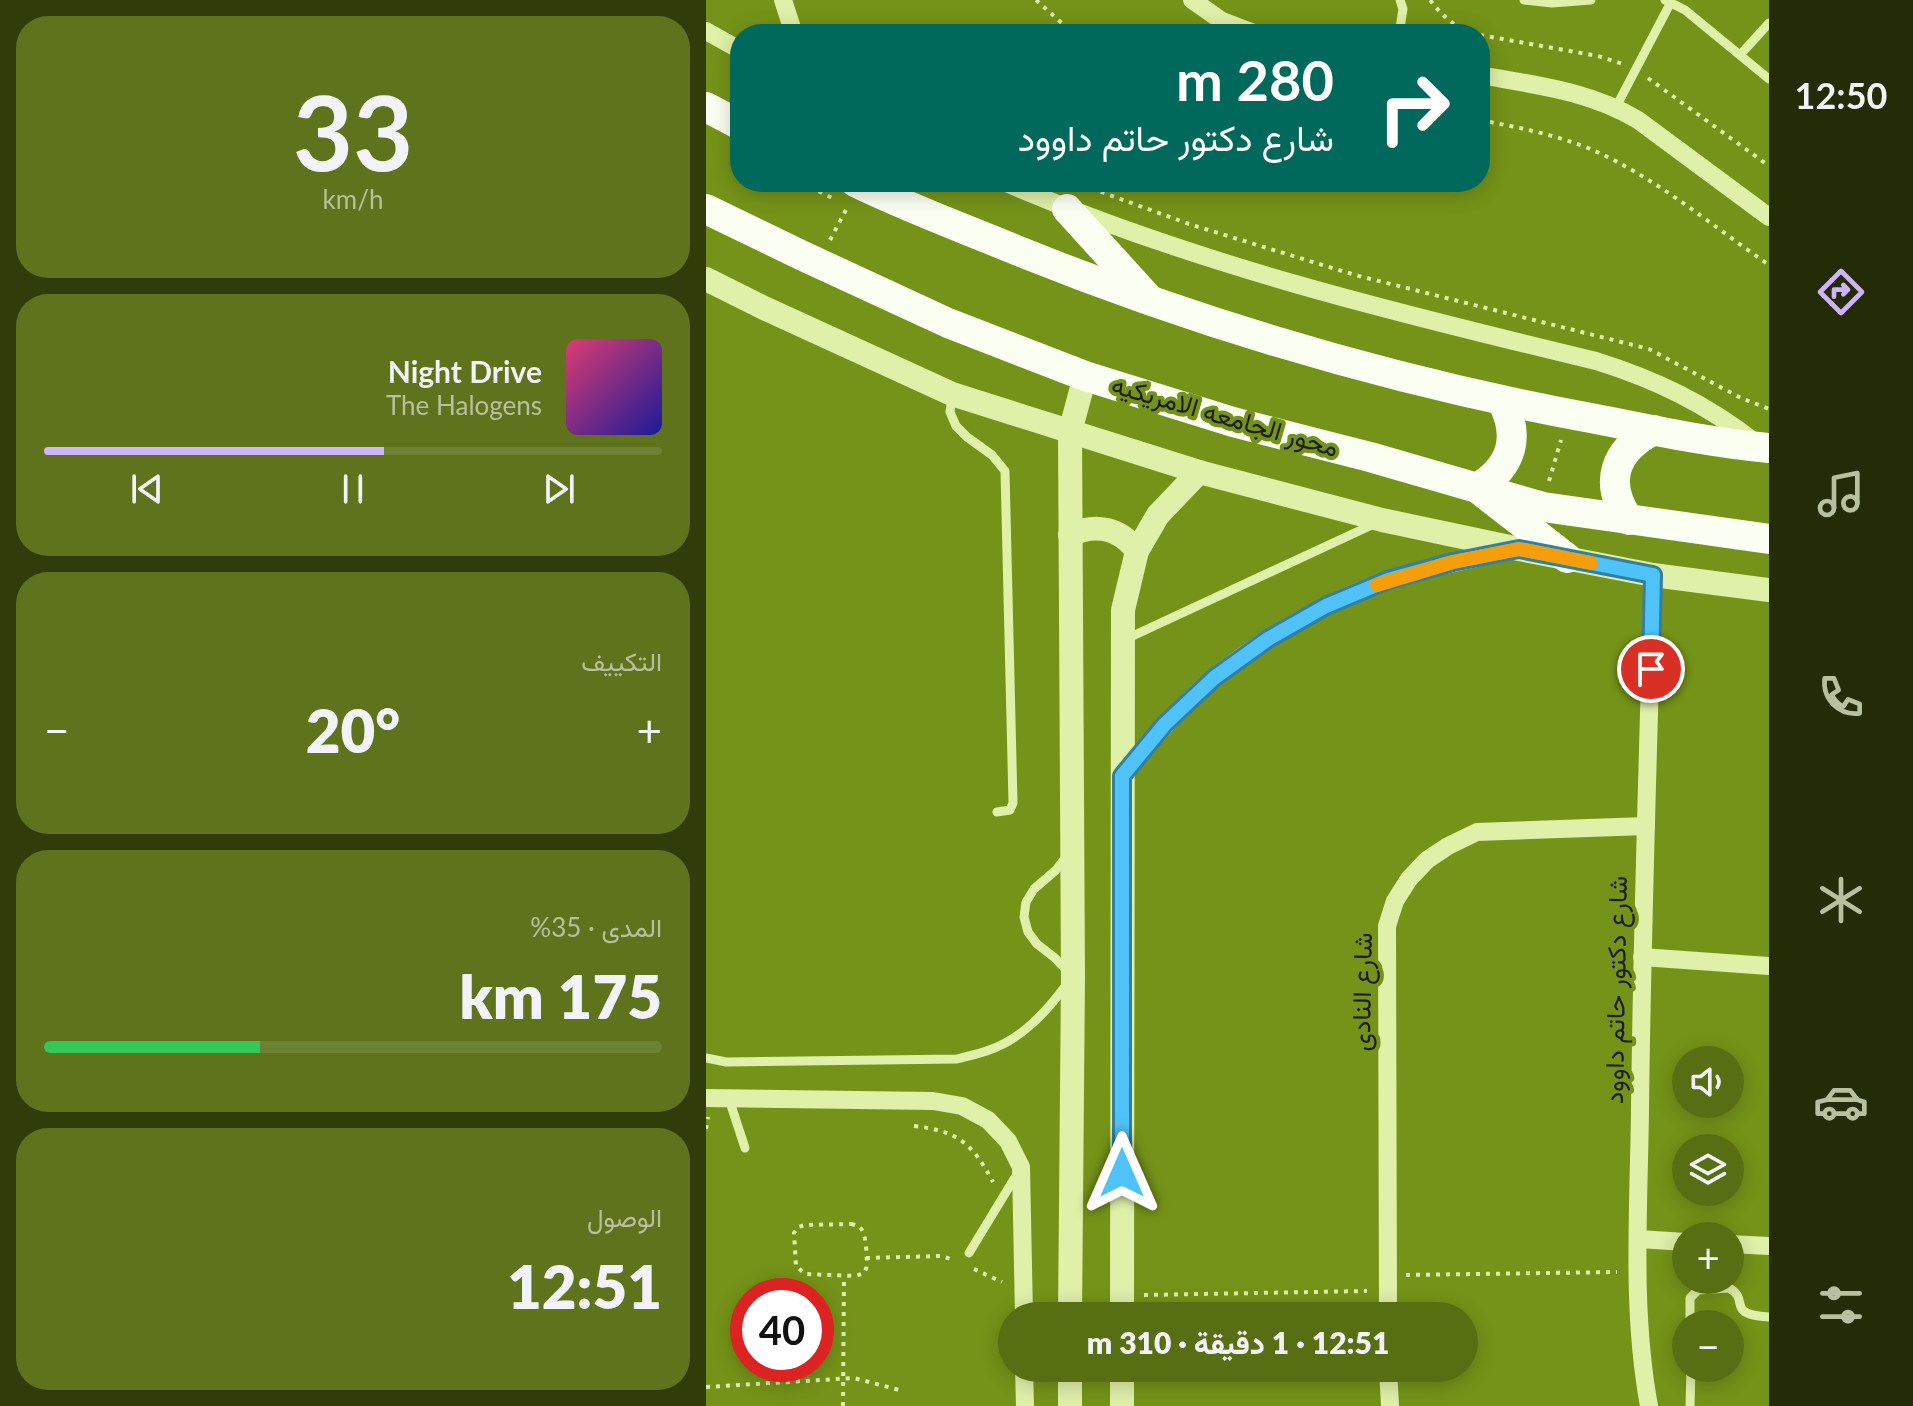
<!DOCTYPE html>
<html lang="ar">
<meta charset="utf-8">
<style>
body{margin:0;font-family:Lato,Vazirmatn,sans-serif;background:#5e731b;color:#f1f3f6;direction:rtl;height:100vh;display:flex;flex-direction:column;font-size:30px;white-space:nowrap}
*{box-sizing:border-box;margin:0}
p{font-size:26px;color:#b7c09f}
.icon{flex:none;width:44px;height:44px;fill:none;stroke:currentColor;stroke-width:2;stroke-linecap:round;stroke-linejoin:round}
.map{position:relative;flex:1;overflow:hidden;direction:ltr}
.sheet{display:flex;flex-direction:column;gap:16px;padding:16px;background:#303c0a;width:706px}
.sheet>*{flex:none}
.hud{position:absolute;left:24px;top:24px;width:760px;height:168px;border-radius:32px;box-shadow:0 4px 20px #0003;direction:rtl;background:#00695c;color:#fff;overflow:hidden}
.buttons{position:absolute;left:966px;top:1046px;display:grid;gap:16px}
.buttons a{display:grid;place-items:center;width:72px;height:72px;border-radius:50%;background:#586e12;box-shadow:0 4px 20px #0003;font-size:40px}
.speed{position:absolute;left:24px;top:1278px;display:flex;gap:16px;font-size:40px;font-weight:700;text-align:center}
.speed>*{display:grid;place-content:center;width:104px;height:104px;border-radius:50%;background:#586e12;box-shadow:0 4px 20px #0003;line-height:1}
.speed .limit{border:12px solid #d22;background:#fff;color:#111}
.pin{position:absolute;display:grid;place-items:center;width:68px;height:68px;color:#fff;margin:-34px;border:4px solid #fff;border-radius:50%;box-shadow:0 2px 8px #0007}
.me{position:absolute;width:88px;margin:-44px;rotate:0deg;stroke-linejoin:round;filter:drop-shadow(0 0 6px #0008)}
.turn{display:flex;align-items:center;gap:28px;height:168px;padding:0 24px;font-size:36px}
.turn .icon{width:104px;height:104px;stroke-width:2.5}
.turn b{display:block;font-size:56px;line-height:68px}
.big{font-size:60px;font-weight:800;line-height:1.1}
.sheet .tile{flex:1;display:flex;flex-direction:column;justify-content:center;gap:12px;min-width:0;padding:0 28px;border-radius:32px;background:#5e731b}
.sheet .dial{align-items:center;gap:0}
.dial b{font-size:104px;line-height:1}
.song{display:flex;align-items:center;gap:24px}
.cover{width:96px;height:96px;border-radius:12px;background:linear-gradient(135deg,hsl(340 70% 55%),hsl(240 70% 35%))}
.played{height:8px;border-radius:4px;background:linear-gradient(90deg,#ceb4fa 55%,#6d8132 55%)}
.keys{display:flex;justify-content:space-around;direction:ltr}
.heat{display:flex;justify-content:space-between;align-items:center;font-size:44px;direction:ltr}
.charge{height:12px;border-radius:6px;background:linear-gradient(90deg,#34c759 35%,#6d8132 0)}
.trip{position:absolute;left:292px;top:1302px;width:480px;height:80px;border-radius:40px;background:#586e12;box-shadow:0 4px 20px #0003;font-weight:800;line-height:80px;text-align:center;direction:rtl}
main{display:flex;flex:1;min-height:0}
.dock{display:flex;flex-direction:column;width:144px;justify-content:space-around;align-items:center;background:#232c07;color:#b7c09f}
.dock .icon{width:56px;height:56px}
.dock .on{color:#ceb4fa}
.dock b{font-size:36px;color:#f1f3f6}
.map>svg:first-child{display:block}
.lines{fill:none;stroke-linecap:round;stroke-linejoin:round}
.path{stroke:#dff0a9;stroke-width:4;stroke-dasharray:4 6;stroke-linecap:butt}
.service{stroke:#dff0a9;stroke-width:9}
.minor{stroke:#dff0a9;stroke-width:18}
.tertiary{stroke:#dff0a9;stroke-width:24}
.primary{stroke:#fbfff2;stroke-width:30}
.route-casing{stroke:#337fa1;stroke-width:20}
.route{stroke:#4fc3f7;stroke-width:14}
.slow{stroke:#f59e0b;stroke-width:14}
.labels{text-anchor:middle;stroke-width:8;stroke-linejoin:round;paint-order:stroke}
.street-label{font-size:26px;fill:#1d1d1d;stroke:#759318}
</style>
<main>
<nav class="dock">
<b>12:50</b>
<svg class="icon on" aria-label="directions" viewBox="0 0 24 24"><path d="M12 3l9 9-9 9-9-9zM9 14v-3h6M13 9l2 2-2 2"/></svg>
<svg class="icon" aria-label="music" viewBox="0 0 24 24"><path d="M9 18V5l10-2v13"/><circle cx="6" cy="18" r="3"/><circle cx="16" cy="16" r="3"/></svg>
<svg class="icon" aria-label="phone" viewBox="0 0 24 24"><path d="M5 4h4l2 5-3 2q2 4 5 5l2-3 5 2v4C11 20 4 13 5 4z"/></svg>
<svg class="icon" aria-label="climate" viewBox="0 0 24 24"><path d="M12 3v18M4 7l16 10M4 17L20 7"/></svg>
<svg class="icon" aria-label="car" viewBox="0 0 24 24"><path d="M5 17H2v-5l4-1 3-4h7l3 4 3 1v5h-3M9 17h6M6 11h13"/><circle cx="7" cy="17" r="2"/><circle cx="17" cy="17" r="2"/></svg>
<svg class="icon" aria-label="filters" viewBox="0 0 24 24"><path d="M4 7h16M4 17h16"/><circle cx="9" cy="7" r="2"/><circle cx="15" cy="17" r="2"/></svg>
</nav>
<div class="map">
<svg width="1063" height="1406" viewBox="0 0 1063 1406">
<rect width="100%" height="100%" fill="#759318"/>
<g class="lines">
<!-- path -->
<g class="path">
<path d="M 330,0 L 368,34"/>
<path d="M 724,0 C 737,17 750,28 770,34"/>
<path d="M 774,35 L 892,56 L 917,64"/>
<path d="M 942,78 L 1063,166"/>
<path d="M 774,120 C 810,127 847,134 882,148 C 948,176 1004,224 1063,265"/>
<path d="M 95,182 L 128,199"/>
<path d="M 376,185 L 483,224 L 649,275 L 943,349 L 1035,398 L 1063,409"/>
<path d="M 124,240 L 142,206"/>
<path d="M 843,481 L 855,440"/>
<path d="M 208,1126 C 252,1131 266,1143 287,1182"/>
<path d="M 0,1129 L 2,1117"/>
<path d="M 145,1224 C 150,1225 153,1226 156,1230 C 160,1234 162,1263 160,1269 C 157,1275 155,1274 149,1276 L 99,1274 L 90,1266 L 88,1233 L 92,1227 L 99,1225 Z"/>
<path d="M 160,1258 L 234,1256 L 249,1260"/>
<path d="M 268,1269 L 296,1282"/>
<path d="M 700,1275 L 911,1272"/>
<path d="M 438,1295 L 661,1291"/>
<path d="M 0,1387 L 148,1378 L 197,1391"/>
<path d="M 137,1406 L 138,1276"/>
</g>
<!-- service -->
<g class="service">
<path d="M 818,0 L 846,3 L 885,0"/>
<path d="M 959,0 L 979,10 L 1063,79"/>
<path d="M 693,34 L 697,9 L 694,0"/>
<path d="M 1034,55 L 1063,23"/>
<path d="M 910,107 L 965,2"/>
<path d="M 246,395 L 244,412 L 250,426 L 261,437 L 286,455 L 299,471 L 307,803 L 304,810 L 291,812"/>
<path d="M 420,639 L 668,524"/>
<path d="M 360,857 L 350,870 L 328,889 L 320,902 L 318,917 L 322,932 L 331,944 L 349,958 L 363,973"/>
<path d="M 0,1058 L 20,1062 L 251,1059 C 262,1056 273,1054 283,1050 C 316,1039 341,1011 361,984"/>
<path d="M 23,1099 L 39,1148"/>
<path d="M 263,1253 L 311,1174"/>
<path d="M 984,1324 L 984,1298 L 992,1290 L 1023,1288 C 1045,1300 1018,1314 1063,1317"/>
<path d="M 984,1406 L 985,1368"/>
</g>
<!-- minor -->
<g class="minor">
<path d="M 77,0 L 88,34"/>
<path d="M 486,0 L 516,21 L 550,34"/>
<path d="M 0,31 L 34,50"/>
<path d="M 774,75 C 829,85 884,91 932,120 L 1063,217"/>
<path d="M 298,182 C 488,264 690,313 890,361 C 951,380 1000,404 1050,443"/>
<path d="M 416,776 C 445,741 474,706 509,677 C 559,637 623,599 686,579 C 725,567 765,559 805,551"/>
<path d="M 936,957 L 1063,966"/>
<path d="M 0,1098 L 227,1101 L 256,1106 L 282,1120 L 302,1141 L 315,1167 L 318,1316"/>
<path d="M 932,1239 L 980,1242"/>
<path d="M 1024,1244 L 1063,1246"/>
<path d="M 682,1316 L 681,926 L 689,901 L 703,879 L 721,860 L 742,846 L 771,832 L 940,826"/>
<path d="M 318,1368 L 319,1406"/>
<path d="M 682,1368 L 684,1406"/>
<path d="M 943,1406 C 925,1309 933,1207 934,1109 C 936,931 942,753 947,575"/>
</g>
<!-- tertiary -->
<g class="tertiary">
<path d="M 0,279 L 58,308 L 246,394 L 493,472 L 676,520 L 813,549 L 947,575 L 1063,590"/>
<path d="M 364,535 C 390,523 414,528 431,551"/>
<path d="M 364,1316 L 367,977 L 364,432 L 379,376"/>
<path d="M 416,1316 L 417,610 L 431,551 L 452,515 L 493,472"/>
<path d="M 364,1406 L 364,1368"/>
<path d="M 416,1406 L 416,1368"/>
</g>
<!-- primary -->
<g class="primary">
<path d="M 0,107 L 34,125"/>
<path d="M 149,182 C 194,204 241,222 288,241 C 482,321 684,381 890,419 C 947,430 1005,443 1063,448"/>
<path d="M 0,209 L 97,256 L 242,323 L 379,376 L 527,422 L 664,457 L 837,507 L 1063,539"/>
<path d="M 361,209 L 442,298"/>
<path d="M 796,401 C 815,437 806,467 771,488 L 861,558"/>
<path d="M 923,520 C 897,483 908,450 948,430"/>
</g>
</g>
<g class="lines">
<!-- route casing -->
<g class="route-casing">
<path id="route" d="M 416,1173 L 416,776 L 459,724 L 508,678 L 562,639 L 620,606 L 682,580 L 747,562 L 813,549 L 947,575 L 945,669"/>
</g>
<!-- route -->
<use href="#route" class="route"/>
<!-- slow -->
<path class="slow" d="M 671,585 L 747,562 L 813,549 L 885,563"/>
</g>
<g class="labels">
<!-- street labels -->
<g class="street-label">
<text transform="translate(519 416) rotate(16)" y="9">محور الجامعه الامريكيه</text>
<text transform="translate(910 990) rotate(-89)" y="9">شارع دكتور حاتم داوود</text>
<text transform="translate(656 992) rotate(-89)" y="9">شارع النادى</text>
</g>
</g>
</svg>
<div class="buttons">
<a><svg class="icon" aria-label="sound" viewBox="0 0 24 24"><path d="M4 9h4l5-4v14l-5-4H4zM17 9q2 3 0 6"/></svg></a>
<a><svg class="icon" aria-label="layers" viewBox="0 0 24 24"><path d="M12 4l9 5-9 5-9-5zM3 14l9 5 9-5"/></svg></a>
<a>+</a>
<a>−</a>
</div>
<div class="speed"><div class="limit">40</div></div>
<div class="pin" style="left:945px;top:669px;background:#d93025"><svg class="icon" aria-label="arrive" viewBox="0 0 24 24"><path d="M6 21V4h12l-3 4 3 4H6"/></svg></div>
<svg class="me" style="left:416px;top:1173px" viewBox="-20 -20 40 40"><path d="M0-17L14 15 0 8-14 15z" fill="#4fc3f7" stroke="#fff" stroke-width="4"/></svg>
<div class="trip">12:51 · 1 دقيقة · 310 m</div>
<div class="hud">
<div class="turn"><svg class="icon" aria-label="right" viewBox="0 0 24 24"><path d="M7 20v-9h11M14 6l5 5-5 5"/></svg><div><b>280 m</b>شارع دكتور حاتم داوود</div></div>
</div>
</div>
<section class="sheet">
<div class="tile dial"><b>33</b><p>km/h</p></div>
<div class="tile">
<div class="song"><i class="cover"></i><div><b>Night Drive</b><p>The Halogens</p></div></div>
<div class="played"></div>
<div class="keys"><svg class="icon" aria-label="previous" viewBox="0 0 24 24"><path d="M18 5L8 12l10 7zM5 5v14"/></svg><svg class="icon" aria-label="pause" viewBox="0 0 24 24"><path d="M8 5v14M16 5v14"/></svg><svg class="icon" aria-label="next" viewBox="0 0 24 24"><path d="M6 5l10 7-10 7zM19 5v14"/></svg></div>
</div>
<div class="tile"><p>التكييف</p>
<div class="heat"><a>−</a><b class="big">20°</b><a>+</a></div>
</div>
<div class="tile"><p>المدى · 35%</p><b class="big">175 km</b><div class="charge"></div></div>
<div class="tile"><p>الوصول</p><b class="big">12:51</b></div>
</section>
</main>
